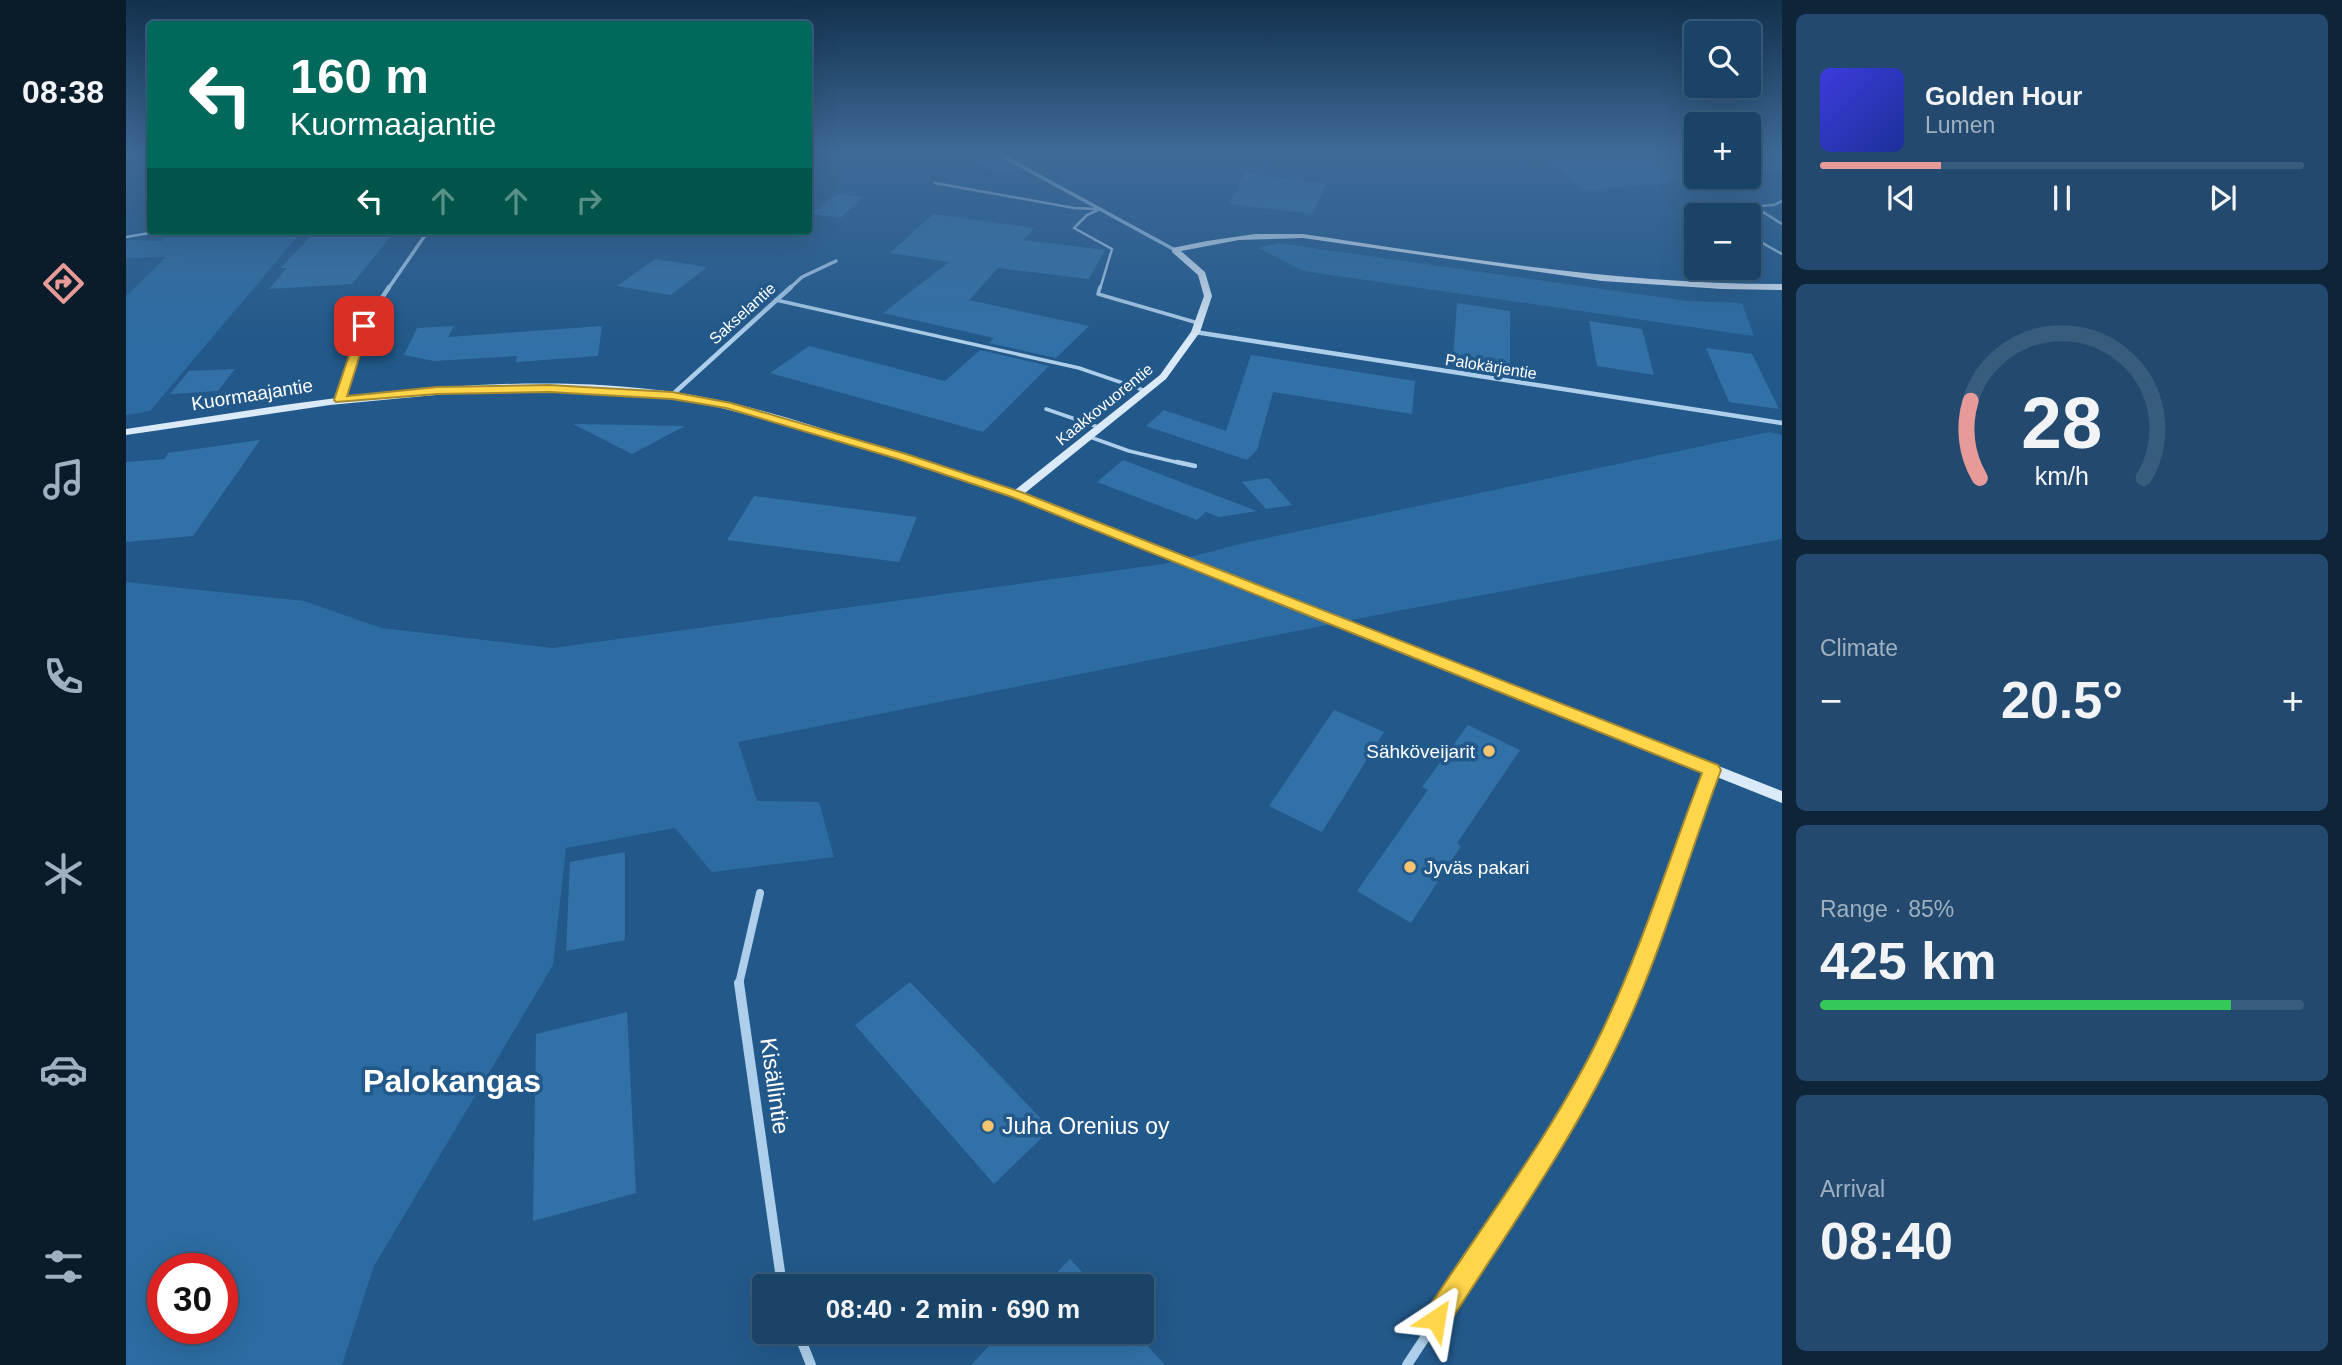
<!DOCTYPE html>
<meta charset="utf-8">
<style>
body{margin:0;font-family:Arial,sans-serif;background:#234a6e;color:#f1f3f6;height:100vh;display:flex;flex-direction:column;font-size:26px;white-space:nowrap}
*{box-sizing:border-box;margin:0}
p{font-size:23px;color:#9fb0c0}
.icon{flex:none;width:38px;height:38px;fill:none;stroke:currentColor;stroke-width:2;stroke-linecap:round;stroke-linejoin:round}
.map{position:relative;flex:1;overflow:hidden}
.drawer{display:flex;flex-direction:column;gap:14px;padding:14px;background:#0e2539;width:560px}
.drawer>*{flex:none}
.banner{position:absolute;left:21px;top:21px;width:665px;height:214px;border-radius:7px;box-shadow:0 7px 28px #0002,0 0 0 2px #385c7c;background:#00695c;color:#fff;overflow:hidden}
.tools{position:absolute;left:1558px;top:21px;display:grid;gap:14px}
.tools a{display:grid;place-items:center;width:77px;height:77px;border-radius:7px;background:#1a4368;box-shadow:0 7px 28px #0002,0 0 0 2px #385c7c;font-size:35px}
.speed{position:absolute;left:21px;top:1253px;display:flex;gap:14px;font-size:35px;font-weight:700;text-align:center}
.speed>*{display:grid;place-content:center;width:91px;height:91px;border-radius:50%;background:#1a4368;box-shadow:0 7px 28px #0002,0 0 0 2px #385c7c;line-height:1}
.speed .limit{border:10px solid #d22;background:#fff;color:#111}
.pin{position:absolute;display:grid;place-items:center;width:60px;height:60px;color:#fff;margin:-30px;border-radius:14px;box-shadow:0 4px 10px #0006}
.me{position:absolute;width:77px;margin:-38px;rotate:33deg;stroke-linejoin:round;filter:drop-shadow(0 0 5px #0008)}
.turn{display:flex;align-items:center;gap:24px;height:147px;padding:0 28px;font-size:32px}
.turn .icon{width:91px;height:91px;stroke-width:2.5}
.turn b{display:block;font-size:49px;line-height:60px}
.lanes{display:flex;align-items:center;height:66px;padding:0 28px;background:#0003;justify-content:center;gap:35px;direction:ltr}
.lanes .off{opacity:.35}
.big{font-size:52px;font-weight:700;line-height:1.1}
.drawer .tile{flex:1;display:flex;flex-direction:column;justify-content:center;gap:10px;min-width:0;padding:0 24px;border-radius:10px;background:#234a6e}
.drawer .dial{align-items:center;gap:0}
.dial svg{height:182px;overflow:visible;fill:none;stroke:#385c7c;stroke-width:7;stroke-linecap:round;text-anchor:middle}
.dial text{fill:#f1f3f6;stroke:none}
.song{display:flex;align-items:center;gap:21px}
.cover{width:84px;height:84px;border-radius:10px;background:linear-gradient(135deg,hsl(240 70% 55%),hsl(230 70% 35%))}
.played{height:7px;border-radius:4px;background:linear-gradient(90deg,#e69b98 25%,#385c7c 25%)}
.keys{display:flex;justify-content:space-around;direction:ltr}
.heat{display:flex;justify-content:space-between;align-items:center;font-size:38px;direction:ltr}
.charge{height:10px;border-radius:5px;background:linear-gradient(90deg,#34c759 85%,#385c7c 0)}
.trip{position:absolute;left:626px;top:1274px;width:402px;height:70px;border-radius:7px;background:#1a4368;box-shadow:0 7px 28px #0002,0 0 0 2px #385c7c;font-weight:700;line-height:70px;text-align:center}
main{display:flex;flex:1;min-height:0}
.dock{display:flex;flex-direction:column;width:126px;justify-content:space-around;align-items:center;background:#0a1b2a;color:#9fb0c0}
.dock .icon{width:49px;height:49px}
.dock .current{color:#e69b98}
.dock b{font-size:32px;color:#f1f3f6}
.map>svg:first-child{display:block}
.green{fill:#2c6ca2;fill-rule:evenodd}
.building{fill:#3271a7}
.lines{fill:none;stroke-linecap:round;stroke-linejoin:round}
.lane-far2{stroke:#aecfeb;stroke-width:2.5}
.lane-far1{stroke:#aecfeb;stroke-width:3.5}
.lane{stroke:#aecfeb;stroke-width:4.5}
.street-far3{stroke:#aecfeb;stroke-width:3.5}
.street-far2{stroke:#aecfeb;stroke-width:4.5}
.street-far1{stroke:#aecfeb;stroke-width:8}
.street{stroke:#aecfeb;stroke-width:10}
.secondary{fill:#daeaf8;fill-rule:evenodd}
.route{fill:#ffd54a;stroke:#a68a30;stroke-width:2}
.poi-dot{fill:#f7c470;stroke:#22598a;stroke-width:2.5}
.labels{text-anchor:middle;stroke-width:7;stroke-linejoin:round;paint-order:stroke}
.far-street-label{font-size:16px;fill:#fff;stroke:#22598a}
.street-label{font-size:19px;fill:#fff;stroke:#22598a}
.poi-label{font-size:19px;fill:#fff;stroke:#22598a;text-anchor:end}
.near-street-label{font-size:23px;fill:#fff;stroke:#22598a}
.near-poi-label{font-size:23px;fill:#fff;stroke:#22598a;text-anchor:start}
.near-district-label{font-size:32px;font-weight:bold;fill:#fff;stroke:#22598a}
</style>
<main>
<nav class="dock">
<b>08:38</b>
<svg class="icon current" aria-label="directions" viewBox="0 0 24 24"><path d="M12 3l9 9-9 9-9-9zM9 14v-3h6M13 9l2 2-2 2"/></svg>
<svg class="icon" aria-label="music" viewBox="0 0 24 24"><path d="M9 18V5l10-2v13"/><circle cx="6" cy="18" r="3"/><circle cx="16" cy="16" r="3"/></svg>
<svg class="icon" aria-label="phone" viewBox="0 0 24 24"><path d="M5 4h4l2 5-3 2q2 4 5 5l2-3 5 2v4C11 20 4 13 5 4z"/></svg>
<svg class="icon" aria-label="climate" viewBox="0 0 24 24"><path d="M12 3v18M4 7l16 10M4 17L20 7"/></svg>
<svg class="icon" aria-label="car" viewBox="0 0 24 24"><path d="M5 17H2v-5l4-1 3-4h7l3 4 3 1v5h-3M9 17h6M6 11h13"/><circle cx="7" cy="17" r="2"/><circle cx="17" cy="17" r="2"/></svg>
<svg class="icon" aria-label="filters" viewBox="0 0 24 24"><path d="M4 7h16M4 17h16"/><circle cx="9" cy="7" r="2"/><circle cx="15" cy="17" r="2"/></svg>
</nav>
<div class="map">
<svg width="1656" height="1365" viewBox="0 0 1656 1365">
<rect width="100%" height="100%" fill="#22598a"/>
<!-- green -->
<g class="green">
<path d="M 844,153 L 893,153 L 914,169 L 866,171 Z"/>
<path d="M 1414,153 L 1570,153 L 1570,177 L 1606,177 L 1459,191 Z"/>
<path d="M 1622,153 L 1656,153 L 1656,172 L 1622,175 Z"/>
<path d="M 47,231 L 176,231 L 24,411 L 0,415 L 0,296 L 40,257 L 0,258 L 0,240 L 36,241 Z"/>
<path d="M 1152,243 L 1561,301 L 1616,303 L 1628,336 L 1177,271 L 1132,248 Z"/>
<path d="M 1643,432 L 1656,435 L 1656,539 L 1271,611 L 612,742 L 631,801 L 693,802 L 708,857 L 586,872 L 549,828 L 440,848 L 427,965 L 248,1266 L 216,1365 L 0,1365 L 0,582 L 178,601 L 255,628 L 427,648 L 1037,564 L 1122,542 ZM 37,1269 L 96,1269 L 96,1328 L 37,1328 Z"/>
</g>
<!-- building -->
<g class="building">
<path d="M 1118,173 L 1200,184 L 1187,214 L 1104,204 Z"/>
<path d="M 710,194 L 738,197 L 714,218 L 685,214 Z"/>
<path d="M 807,214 L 908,228 L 898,240 L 979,250 L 963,279 L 872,268 L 843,300 L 963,326 L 930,358 L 863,343 L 868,338 L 757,313 L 823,262 L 764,253 Z"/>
<path d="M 190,231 L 269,231 L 226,284 L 143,289 L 161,268 L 154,268 Z"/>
<path d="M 529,259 L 581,267 L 545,295 L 491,286 Z"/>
<path d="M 1331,303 L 1384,311 L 1384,368 L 1327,359 Z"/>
<path d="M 1463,321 L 1516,329 L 1528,375 L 1471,366 Z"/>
<path d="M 328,326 L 322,337 L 476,326 L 472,356 L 390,362 L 391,356 L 308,361 L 278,355 L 291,328 Z"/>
<path d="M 683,346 L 819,381 L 854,350 L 923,366 L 857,432 L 644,373 Z"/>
<path d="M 1580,348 L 1626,354 L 1653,409 L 1603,402 Z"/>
<path d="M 1125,355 L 1289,381 L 1286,414 L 1147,392 L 1131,450 L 1121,460 L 1020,426 L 1038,410 L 1100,431 Z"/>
<path d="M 109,369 L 92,391 L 44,394 L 63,371 Z"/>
<path d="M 447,424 L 559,426 L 506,454 Z"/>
<path d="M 134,440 L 67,536 L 0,542 L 0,462 L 39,459 L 42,453 Z"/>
<path d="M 997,460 L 1131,511 L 1093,517 L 1080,512 L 1071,520 L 971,482 Z"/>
<path d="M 1142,478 L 1166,505 L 1140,509 L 1116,482 Z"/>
<path d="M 628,496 L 791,517 L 773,562 L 601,540 Z"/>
<path d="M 1208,710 L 1258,732 L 1196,832 L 1143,806 Z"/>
<path d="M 1342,725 L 1394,750 L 1331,843 L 1335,846 L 1285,923 L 1231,891 L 1302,790 L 1296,787 Z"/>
<path d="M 499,852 L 499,940 L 440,951 L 444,862 Z"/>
<path d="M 784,982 L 925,1129 L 868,1184 L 729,1025 Z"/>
<path d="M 501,1012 L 510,1193 L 407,1221 L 410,1034 Z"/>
<path d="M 944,1259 L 969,1286 L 918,1286 Z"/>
<path d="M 876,1332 L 1009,1332 L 1039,1365 L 845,1365 Z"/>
</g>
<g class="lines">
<!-- lane-far2 -->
<g class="lane-far2">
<path d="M 809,183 L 948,208 L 969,209"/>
<path d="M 1629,207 L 1656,224"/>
<path d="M 972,210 L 961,215 L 948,228 L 986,249 L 974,289"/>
<path d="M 1593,215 L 1596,209 L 1648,205 L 1656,201"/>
<path d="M 1622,235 L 1656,254"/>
<path d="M 0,237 L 36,231"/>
</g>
<!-- lane-far1 -->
<g class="lane-far1">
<path d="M 974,287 L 972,294 L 1072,323"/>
<path d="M 650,300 L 953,368 L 1020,391"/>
<path d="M 920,409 L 975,428"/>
<path d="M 964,437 L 1003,451 L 1058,464"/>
</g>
<!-- lane -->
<path class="lane" d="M 1051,462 L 1069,466"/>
<!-- street-far3 -->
<g class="street-far3">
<path d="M 871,153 L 1049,250"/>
<path d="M 262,289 L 302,231"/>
<path d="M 663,289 L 676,277 L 710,261"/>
</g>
<!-- street-far2 -->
<g class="street-far2">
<path d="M 1069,332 L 1656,423"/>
<path d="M 546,395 L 665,287"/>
<path d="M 214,400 L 238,326 L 263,287"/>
</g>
<!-- street-far1 -->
<g class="street-far1">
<path d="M 613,984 L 634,893"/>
<path d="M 1508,984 L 1586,770"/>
</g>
<!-- street -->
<g class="street">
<path d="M 613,983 L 656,1286"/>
<path d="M 672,1332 L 685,1365"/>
<path d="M 1281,1365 C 1362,1241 1451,1119 1509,983"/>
</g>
<!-- secondary -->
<path class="secondary" d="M 1129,234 L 1177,234 C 1336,258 1494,284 1656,284 L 1656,290 L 1596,289 L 1476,281 L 1177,238 L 1113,240 L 1055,251 L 1079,272 L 1086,296 L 1074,332 L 1040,379 L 899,493 L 1656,791 L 1656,803 L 887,496 L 706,438 L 588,406 L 546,398 L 477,392 L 409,390 L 341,392 L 204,405 L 0,435 L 0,429 C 180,402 366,367 548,392 C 611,401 672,421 733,440 C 785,456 838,472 889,490 L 1034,375 L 1065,332 L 1078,296 L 1072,275 L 1046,252 L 1046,248 L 1081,241 Z"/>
</g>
<!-- sky -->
<linearGradient id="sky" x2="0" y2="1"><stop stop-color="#13314c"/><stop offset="0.44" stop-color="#3e6a98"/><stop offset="1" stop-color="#3e6a98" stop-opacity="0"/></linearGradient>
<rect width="1656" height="344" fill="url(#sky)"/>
<!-- route -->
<path class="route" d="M 238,323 L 243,326 L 221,396 L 311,387 L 423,385 L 546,392 L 605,403 L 780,454 L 895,492 L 1592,765 L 1595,770 C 1560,862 1534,959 1490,1048 C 1443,1146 1378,1237 1320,1328 L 1310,1332 L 1301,1328 L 1297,1319 L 1301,1310 C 1360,1220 1430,1128 1476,1031 C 1516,947 1543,859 1576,773 L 886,497 L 772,459 L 600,408 L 546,399 L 423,392 L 311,394 L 210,402 L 208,400 L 233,326 Z"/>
<!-- markers -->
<g class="poi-dot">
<circle cx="1363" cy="751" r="7"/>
<circle cx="1284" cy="867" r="7"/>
<circle cx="862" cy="1126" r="7"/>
</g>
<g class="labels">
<!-- far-street labels -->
<g class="far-street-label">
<text transform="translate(616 313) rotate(-42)" y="6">Sakselantie</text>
<text transform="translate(1365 366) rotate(9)" y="6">Palokärjentie</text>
<text transform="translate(978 404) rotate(-39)" y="6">Kaakkovuorentie</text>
</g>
<!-- street labels -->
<g class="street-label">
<text transform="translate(126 394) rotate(-9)" y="7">Kuormaajantie</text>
</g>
<!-- poi labels -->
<g class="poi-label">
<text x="1349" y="758">Sähköveijarit</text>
<text x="1298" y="874" text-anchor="start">Jyväs pakari</text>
</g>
<!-- near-street labels -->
<g class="near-street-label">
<text transform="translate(649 1086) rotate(82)" y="8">Kisällintie</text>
</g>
<!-- near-poi labels -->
<g class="near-poi-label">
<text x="876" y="1134">Juha Orenius oy</text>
</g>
<!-- near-district labels -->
<g class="near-district-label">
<text x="326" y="1092">Palokangas</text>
</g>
</g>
</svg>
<div class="tools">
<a><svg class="icon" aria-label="search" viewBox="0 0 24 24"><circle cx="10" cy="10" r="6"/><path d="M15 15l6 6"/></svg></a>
<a>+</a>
<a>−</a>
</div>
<div class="speed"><div class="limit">30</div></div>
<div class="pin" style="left:238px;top:326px;background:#d93025"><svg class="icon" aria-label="arrive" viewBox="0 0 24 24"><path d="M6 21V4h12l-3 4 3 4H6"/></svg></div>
<svg class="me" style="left:1310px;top:1319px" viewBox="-20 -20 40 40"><path d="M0-17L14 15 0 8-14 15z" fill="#ffd54a" stroke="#fff" stroke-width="4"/></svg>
<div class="trip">08:40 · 2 min · 690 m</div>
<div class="banner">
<div class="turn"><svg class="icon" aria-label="left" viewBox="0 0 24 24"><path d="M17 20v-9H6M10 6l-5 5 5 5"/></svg><div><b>160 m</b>Kuormaajantie</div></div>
<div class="lanes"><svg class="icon" aria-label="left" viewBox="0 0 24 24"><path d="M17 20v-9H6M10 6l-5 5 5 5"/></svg><svg class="icon off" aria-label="ahead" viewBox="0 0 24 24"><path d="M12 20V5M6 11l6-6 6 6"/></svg><svg class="icon off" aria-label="ahead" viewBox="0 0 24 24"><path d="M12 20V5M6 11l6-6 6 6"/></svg><svg class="icon off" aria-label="right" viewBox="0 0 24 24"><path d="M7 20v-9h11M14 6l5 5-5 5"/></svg></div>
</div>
</div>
<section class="drawer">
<div class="tile">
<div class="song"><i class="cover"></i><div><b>Golden Hour</b><p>Lumen</p></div></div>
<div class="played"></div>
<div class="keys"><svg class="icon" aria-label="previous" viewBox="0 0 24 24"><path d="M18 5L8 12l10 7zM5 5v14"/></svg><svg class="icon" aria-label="pause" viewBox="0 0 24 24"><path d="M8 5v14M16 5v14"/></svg><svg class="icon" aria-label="next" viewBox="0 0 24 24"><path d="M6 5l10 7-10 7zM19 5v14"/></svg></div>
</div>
<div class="tile dial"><svg viewBox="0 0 100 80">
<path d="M14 69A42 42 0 1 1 86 69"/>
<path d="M14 69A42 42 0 0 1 10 35" stroke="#e69b98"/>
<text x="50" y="56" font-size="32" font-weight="700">28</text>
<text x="50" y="72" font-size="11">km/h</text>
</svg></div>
<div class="tile"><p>Climate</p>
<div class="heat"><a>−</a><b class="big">20.5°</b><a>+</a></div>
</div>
<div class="tile"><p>Range · 85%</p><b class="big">425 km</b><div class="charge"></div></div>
<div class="tile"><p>Arrival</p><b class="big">08:40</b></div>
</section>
</main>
